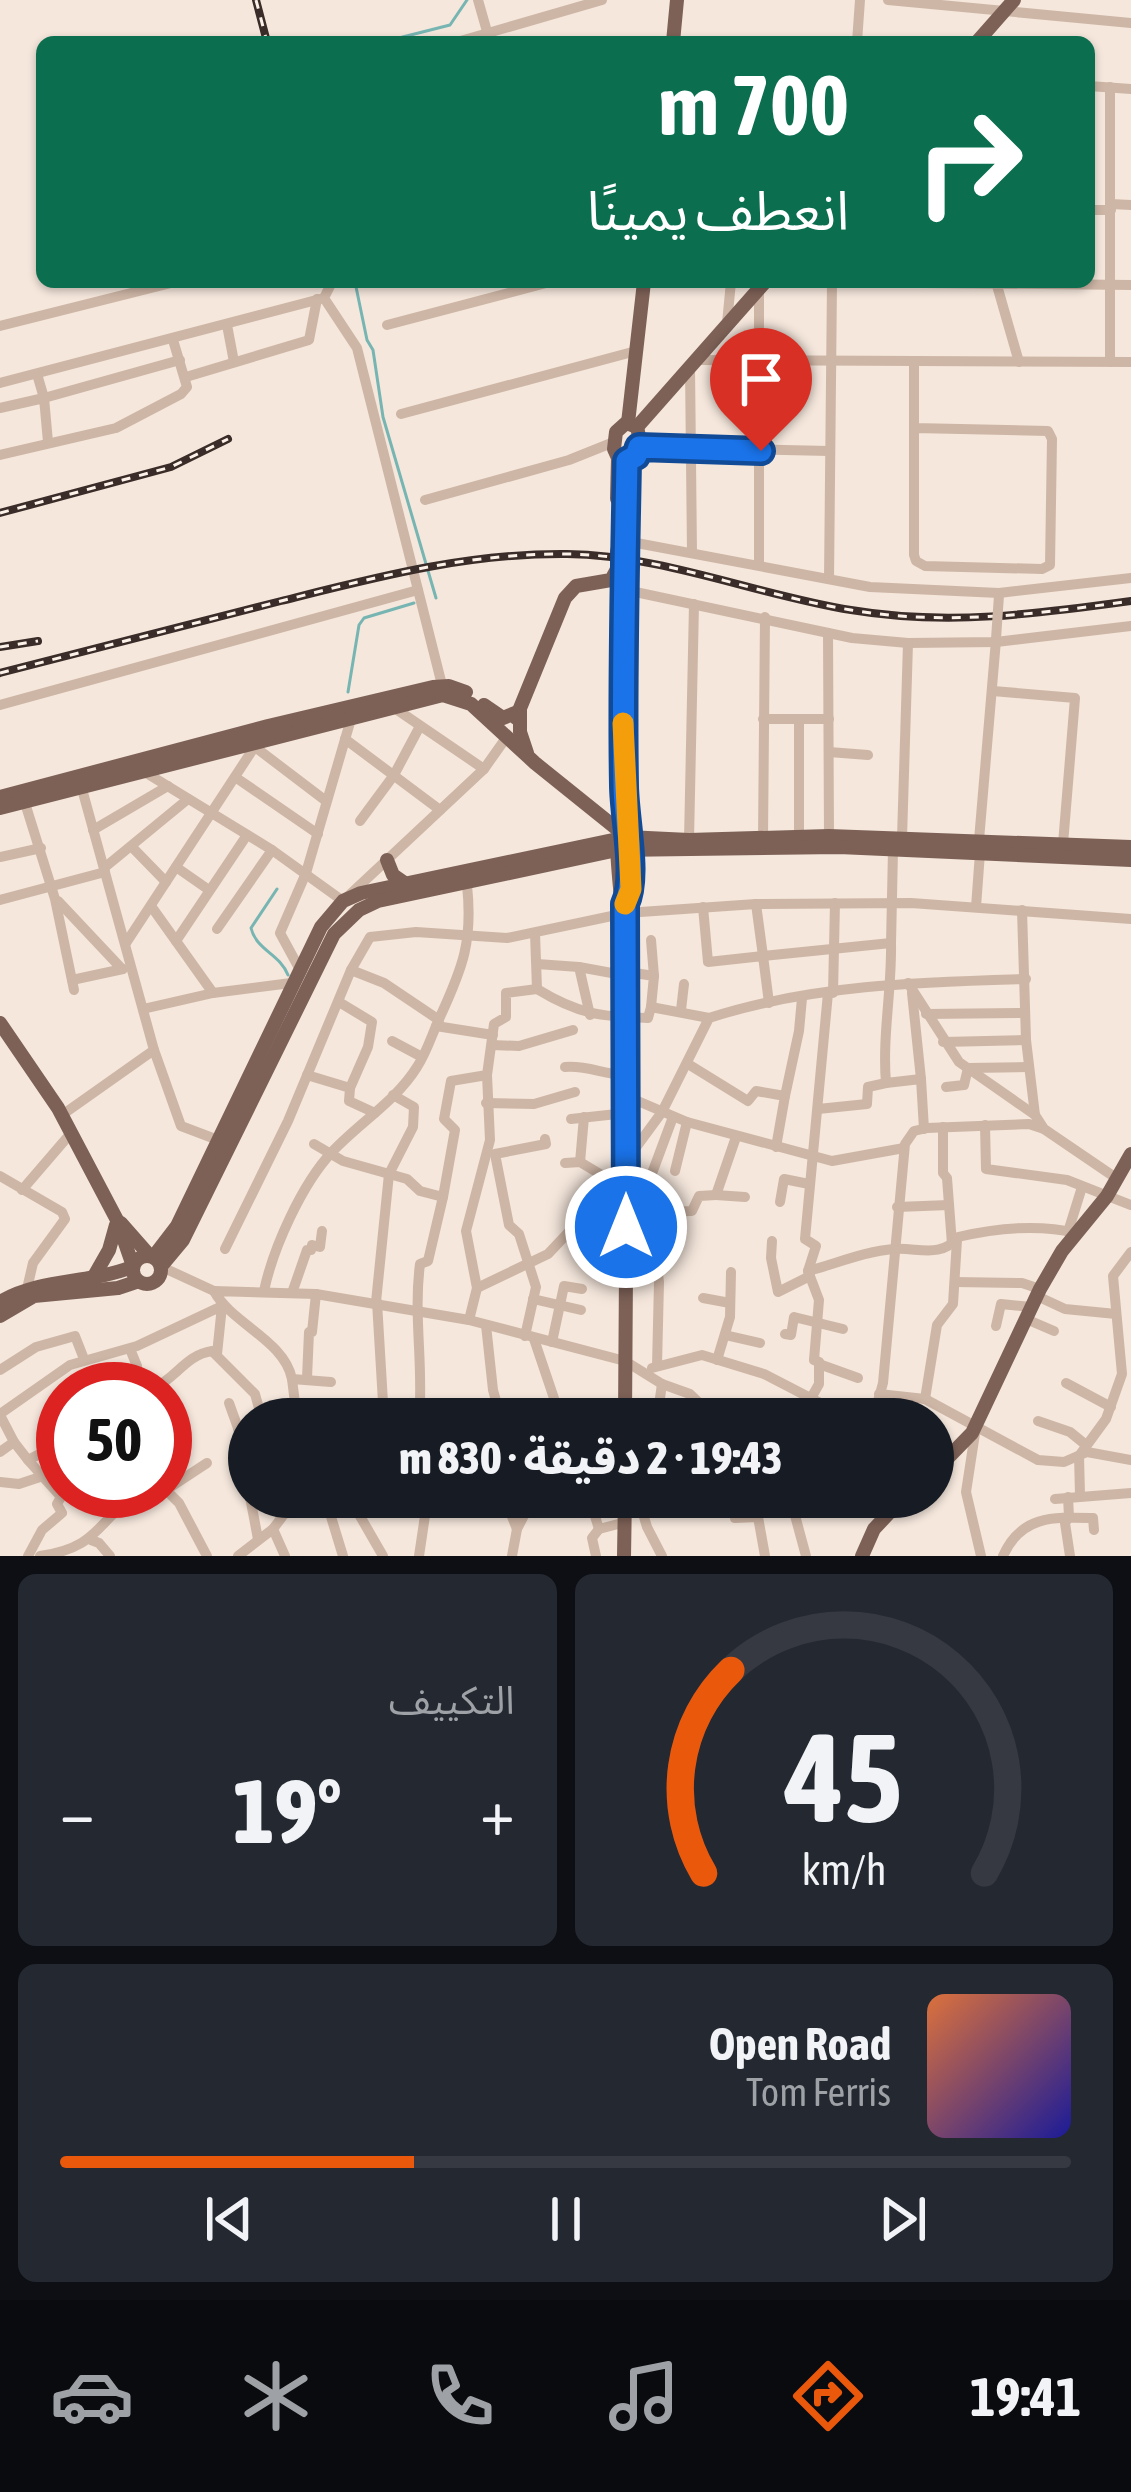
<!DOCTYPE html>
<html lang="ar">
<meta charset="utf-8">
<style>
body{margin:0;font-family:"Asap Condensed","Noto Sans Arabic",sans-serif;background:#242831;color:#f1f3f6;direction:rtl;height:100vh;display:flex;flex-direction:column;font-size:45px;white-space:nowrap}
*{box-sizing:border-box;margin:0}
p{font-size:39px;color:#9ea1a6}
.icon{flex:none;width:66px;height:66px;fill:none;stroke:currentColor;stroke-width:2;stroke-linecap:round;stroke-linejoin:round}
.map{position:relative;height:1556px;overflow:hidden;direction:ltr}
.side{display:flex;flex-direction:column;gap:18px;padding:18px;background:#0d0f14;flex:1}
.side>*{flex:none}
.top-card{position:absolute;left:36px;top:36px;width:1059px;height:252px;border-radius:18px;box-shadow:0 3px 9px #0004;direction:rtl;background:#0b6e4f;color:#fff;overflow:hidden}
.speed{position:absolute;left:36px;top:1362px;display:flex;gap:24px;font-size:60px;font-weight:700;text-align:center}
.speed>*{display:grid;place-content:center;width:156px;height:156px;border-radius:50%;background:#171b24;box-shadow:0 3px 9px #0004;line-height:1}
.speed .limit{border:18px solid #d22;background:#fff;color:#111}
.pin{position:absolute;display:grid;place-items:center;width:102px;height:102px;color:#fff;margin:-123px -51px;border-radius:50% 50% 50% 0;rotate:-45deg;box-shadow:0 0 12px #0007}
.pin .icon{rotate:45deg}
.me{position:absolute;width:132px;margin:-66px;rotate:0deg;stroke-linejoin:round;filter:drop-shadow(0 0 9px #0008)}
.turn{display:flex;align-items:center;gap:42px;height:252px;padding:0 48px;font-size:54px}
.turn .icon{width:156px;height:156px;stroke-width:2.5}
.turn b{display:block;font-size:84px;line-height:102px}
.big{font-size:90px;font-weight:800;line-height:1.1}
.side .card{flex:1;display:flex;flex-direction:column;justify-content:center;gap:18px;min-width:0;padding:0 42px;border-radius:18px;background:#242831}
.side .dial{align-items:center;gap:0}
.dial svg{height:312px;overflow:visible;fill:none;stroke:#363941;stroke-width:7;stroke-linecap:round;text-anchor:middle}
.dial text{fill:#f1f3f6;stroke:none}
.song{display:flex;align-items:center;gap:36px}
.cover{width:144px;height:144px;border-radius:18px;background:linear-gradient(135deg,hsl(20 70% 55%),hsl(240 70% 35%))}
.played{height:12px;border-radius:6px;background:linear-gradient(90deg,#ea580c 35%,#363941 35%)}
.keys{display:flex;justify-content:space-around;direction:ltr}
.heat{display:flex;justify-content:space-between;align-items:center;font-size:66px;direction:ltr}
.side .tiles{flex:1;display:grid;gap:18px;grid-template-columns:1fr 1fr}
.card:last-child{grid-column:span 2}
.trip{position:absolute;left:228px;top:1398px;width:726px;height:120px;border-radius:60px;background:#171b24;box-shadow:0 3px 9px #0004;font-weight:800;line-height:120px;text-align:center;direction:rtl}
.tab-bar{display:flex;height:192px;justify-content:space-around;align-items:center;background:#090b0e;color:#9ea1a6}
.tab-bar .icon{width:84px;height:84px}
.tab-bar .active{color:#ea580c}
.tab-bar b{font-size:54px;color:#f1f3f6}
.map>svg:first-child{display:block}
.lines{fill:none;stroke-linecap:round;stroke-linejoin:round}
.stream{stroke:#77b5b3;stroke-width:3}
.minor{stroke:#ceb6a6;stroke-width:10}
.major{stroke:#7d6157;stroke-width:14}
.rail-casing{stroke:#3a2c28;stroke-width:8}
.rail{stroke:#fcf2e9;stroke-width:3;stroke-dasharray:9;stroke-linecap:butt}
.minor-bridge{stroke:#ceb6a6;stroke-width:10}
.route-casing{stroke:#114b97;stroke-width:30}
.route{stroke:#1a73e8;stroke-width:21}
.slow{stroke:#f59e0b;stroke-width:21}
</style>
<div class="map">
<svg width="1131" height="1556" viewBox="0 0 1131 1556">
<rect width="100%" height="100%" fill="#f5e7dc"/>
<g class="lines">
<!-- stream -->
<g class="stream">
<path d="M 383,42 L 450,25 L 467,0"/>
<path d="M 355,282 L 367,340 L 373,350 L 383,417 L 436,598"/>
<path d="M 348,692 L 359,625 L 364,618 L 414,603"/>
<path d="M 277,889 L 251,928 C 256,950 280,954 288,975"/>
</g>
<!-- minor -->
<g class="minor">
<path d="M 478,0 L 490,42"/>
<path d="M 888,0 L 1131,23"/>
<path d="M 457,42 L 602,0"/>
<path d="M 857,42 L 860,0"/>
<path d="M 1089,86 L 1131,89"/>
<path d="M 1111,204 L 1131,205"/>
<path d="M 1089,210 L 1111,210"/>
<path d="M 332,282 L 324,298 L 357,348 L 442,685"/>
<path d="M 827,282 L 1131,285"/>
<path d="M 996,282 L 1019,362"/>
<path d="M 759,289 L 759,565"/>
<path d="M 727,323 L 731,282"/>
<path d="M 227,325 L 234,362"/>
<path d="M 387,325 L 550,282"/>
<path d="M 0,326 L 175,282"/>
<path d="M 696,360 L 1131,362"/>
<path d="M 914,362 L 914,555 L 916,561 L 925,566 L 1042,569 L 1050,565 L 1052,439 L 1048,431 L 914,428"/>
<path d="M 1110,362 L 1110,87"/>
<path d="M 690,367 L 692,553"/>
<path d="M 37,374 L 44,398 L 180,360"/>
<path d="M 186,377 L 309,340 L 317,299"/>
<path d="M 0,383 L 324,298"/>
<path d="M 0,408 L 44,398 L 48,442"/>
<path d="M 401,414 L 636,351"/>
<path d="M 639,447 L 829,451"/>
<path d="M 0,455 L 116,428 L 181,394 L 187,387 L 173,340"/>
<path d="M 425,500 L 569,460 L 614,442"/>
<path d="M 626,541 L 870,587 L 999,593 L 1131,578"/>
<path d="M 829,579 L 832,282"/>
<path d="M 626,590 L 852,638 L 908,643 L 996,642 L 1131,626"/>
<path d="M 828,633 L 829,836"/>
<path d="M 993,691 L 1075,698 L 1063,844"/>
<path d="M 0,705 L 418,590"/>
<path d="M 393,707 L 484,769"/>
<path d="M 763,719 L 829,719"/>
<path d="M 799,719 L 799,836"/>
<path d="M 345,739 L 440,810"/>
<path d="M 255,747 L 326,801"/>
<path d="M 829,752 L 868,755"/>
<path d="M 143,771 L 272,850 L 343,901 L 484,769 L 506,738"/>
<path d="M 235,777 L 318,834"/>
<path d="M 25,803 L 55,899 L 74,990"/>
<path d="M 360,821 L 394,775 L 420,726"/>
<path d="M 93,830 L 168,786"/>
<path d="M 763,838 L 765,617"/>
<path d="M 902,838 L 908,643"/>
<path d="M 689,840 L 694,604"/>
<path d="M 979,840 L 996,640"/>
<path d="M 132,847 L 166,882"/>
<path d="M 0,857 L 41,848"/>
<path d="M 176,867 L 209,890"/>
<path d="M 104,868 L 188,799"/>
<path d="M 0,900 L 105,872"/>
<path d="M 58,901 L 122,969"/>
<path d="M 756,904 L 763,956 L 891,943 L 893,850"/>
<path d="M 151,906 L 213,993"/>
<path d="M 703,907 L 708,962 L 763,956 L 769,1003"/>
<path d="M 976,907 L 980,853"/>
<path d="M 1022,910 L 1026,1040 L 1035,1115"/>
<path d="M 217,929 L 272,850"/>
<path d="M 535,933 L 537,989 C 578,1014 601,1017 648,1018 L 651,1007 L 709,1018"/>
<path d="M 651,940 L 654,976"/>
<path d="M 176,941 L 247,835"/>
<path d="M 126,943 L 259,740"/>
<path d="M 891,943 C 892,990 882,1036 886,1083 L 921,1079 L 924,1129"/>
<path d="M 537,964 L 579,967"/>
<path d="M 299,968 L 280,933 L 306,873 L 351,719"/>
<path d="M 351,970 L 384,983 L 439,1020"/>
<path d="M 628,972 L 654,976 L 651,1007"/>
<path d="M 72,980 L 123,969"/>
<path d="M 908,983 L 959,1062 L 1035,1115 L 1044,1129 L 1116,1178"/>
<path d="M 833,993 L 835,903"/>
<path d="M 912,993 L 921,1079"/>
<path d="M 339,1002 L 372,1022 L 368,1047 L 350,1088"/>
<path d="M 143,1009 L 213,993 L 291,983"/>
<path d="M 681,1010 L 684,984"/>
<path d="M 926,1014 L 1025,1013"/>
<path d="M 590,1015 L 579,967 L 628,976"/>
<path d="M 436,1026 L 493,1035"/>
<path d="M 392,1041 L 422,1057"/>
<path d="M 943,1042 L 1026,1040"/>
<path d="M 492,1045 L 519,1046 L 573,1030"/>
<path d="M 154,1050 L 181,1126 L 218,1140"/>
<path d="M 688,1064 L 748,1101 L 756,1091 L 785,1096 L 776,1147"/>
<path d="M 565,1067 C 590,1065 606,1076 626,1074"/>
<path d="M 307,1075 L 350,1088 L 349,1101 L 375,1113"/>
<path d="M 946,1087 L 964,1085 L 968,1068 L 1029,1067"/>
<path d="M 626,1096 L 687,1122 L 832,1161 L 904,1148"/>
<path d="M 785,1096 L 799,1031 L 802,998"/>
<path d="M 486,1103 L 534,1104 L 575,1092"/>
<path d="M 818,1109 L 867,1104 L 868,1087 L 886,1083"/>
<path d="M 62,1115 L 154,1050 L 82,789"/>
<path d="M 571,1119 L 626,1113"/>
<path d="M 985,1125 L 986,1169 L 1067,1180 L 1131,1205"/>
<path d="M 943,1127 L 943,1173 L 947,1178 L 952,1244"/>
<path d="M 736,1137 L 716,1195 L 745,1197"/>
<path d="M 314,1144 L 343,1161 L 407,1179 L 420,1191 L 443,1197 L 455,1130 L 444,1119 L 451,1081 L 487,1075 L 494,1024 L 506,1017 L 506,993 L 537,989"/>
<path d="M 626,1161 L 662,1112 L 709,1018 C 810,985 920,982 1026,979"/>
<path d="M 580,1162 L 584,1117"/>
<path d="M 565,1163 L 580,1162 L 615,1183"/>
<path d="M 675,1171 L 687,1122"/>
<path d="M 0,1176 L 62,1212 L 65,1219 L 33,1263 L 26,1293"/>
<path d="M 22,1190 L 71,1133"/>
<path d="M 780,1202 L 784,1179 L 809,1184"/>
<path d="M 897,1207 L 949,1205"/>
<path d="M 650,1212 L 692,1211 L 699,1196 L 716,1195"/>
<path d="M 1068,1232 L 1082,1187"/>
<path d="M 772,1241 L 771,1258 L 778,1292 L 810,1276"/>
<path d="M 225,1249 L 288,1121 L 351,970 L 370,937 L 416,932 L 507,938 L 626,913 L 756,904 L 911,903 L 1131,919"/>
<path d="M 164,1268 L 214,1291"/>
<path d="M 808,1271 C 835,1264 866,1251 894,1249 C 917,1247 941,1259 958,1237 C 996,1228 1038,1224 1077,1233"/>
<path d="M 955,1282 L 1022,1283 L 1040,1289"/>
<path d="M 477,1288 L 548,1254 L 615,1183 L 626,1183"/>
<path d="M 264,1291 C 273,1248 302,1184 332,1152 C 359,1123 396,1101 417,1067 C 427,1052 432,1034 440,1017 C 463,967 473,941 467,885"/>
<path d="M 292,1293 L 307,1250 L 311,1250 L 312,1245 L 320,1247 L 322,1231"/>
<path d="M 1037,1296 L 1065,1309 L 1116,1314"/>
<path d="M 703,1298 L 730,1303"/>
<path d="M 533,1299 L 581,1310"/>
<path d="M 376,1302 L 389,1174 L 413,1127 L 414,1107 L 393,1095"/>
<path d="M 377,1302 L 384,1419"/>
<path d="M 1026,1319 L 1054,1331"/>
<path d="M 469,1320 L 477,1288 L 466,1231 L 490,1140 L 487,1075"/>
<path d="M 486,1325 L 493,1390 L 501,1419"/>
<path d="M 996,1326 L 1001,1304 L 1031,1307"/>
<path d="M 785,1334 L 791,1335 L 794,1317 L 843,1329"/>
<path d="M 725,1335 L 760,1343"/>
<path d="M 525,1336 L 536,1287 L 519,1234 L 509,1225 L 495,1154 L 546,1144 L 545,1139"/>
<path d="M 534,1339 L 561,1419"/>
<path d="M 552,1342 L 564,1286 L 582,1289"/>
<path d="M 130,1349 L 137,1366 L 135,1389"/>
<path d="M 717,1360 L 730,1317 L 731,1272"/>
<path d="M 819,1364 L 858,1378"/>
<path d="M 657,1366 L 659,1282 L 650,1212 L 651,1176 L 673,1117"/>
<path d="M 652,1368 L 702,1355 L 764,1374 L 824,1405 L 876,1406"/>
<path d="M 0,1370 L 36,1347 L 75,1336 L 84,1359"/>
<path d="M 307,1378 L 309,1332 L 312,1332 L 316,1294"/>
<path d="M 292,1379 C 284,1340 232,1324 214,1291 L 316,1294 L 469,1320 L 625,1361 L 662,1384 L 690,1394 L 716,1419"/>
<path d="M 1066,1383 L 1111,1407"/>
<path d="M 152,1389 C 176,1379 185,1355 212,1351 L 255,1394 L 262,1419"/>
<path d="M 879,1394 L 925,1399 L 937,1325 L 953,1304 L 957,1240"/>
<path d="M 925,1399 L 1038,1460 L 1064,1462 L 1087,1452 L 1131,1460"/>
<path d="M 810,1400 L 819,1384 L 819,1362 L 814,1360 L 819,1300 L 808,1271 L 816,1246 L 805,1239 L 828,993"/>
<path d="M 229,1403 L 238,1428"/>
<path d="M 735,1403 L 772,1419"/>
<path d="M 0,1414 L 70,1365 L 137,1346 L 222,1306 L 217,1354"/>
<path d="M 0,1415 L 14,1442 L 0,1452"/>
<path d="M 297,1419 L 292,1379 L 331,1382"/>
<path d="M 332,1419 L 339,1405"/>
<path d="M 419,1419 C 424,1367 413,1317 420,1264 L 428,1261 L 443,1197"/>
<path d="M 657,1419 L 662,1384"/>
<path d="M 873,1419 L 883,1383 L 905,1144 L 914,1131 L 927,1128 L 1029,1124 L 1044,1129"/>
<path d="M 891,1419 L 892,1418"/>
<path d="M 1038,1421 L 1070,1432 L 1086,1445"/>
<path d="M 249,1426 L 238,1428 L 249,1487"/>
<path d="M 976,1427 L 966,1492 L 981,1556"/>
<path d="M 14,1442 L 28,1460 L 63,1442"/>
<path d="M 28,1460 L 61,1497 L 57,1504 L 62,1513 L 42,1530 L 28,1556"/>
<path d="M 0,1482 L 19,1484 L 40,1477"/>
<path d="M 165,1489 L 179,1503 L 207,1556"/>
<path d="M 166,1490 L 207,1463"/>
<path d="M 1080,1495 L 1079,1456 L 1106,1419 L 1122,1374 L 1113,1276 L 1131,1252"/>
<path d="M 250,1497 L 258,1539"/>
<path d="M 325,1497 L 343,1556"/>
<path d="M 349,1497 L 383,1556"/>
<path d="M 504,1497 L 517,1529 L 529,1506 L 552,1497"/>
<path d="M 589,1497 L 599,1529 L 626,1522"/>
<path d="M 638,1497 L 647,1527 L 662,1556"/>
<path d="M 732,1497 L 735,1518 L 758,1517"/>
<path d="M 759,1497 L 758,1517 L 765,1556"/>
<path d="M 790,1497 L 806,1556"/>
<path d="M 870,1497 L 887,1513"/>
<path d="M 1068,1497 L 1069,1517 L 1065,1523 L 1070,1556"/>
<path d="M 1055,1499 L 1131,1493"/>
<path d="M 273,1529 L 285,1556"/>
<path d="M 91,1540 L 99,1543 L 110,1556"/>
<path d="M 40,1556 C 104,1547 95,1517 145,1491"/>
<path d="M 238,1556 L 273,1529 L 297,1497"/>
<path d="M 419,1556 L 426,1509 L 423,1497"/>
<path d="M 512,1556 L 517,1529"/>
<path d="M 596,1556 L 592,1538 L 599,1529"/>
<path d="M 1003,1556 C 1021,1515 1054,1517 1093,1518 L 1094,1530"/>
</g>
<!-- major -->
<g class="major">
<path d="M 673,42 L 677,0"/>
<path d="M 977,42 L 1014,0"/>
<path d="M 626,423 L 637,427 L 640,441 L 636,456 L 627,461 L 618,458 L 614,449 L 616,432 Z"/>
<path d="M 628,423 L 644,282"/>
<path d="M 637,427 L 765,282"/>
<path d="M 617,499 L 618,458"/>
<path d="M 484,705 L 503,718 L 520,711 L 520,732 L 527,753"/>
<path d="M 516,718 L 565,598 L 576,586 L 611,580 L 617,569 L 617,551"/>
<path d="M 0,797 L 268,726 L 433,687 L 449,686 L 466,692"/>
<path d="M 0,808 L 443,695 L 471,704 L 535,763 L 627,837"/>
<path d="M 617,844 C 618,888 626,928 628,972 L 625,1419"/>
<path d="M 387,860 L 393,875 L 406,884"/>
<path d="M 625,904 L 630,889 C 620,746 625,604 627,461"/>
<path d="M 0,1023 L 58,1108 L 117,1220 L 133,1266"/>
<path d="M 121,1223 L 150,1256"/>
<circle cx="147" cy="1270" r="14"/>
<path d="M 154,1256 L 177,1226 L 321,927 L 343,901 L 361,893 L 627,837 L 689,840 L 829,836 L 1131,847"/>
<path d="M 163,1264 L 183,1240 L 334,934 L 359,910 L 378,901 L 617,850 L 839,847 L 1131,860"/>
<path d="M 93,1278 L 109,1250 L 116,1225"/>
<path d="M 0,1302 C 41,1278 88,1284 132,1267"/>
<path d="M 0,1316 L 34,1296 L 118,1288 L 136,1282"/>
<path d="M 933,1473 L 972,1433 L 1040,1289 L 1062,1251 L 1107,1196 L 1131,1154"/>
<path d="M 624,1556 L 625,1497"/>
<path d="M 862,1556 L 874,1529 L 904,1497"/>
</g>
<!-- rail casing -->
<g class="rail-casing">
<g id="rail">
<path d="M 256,0 L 267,42"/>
<path d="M 0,513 L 171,467 L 228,439"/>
<path d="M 0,647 L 38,641"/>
<path d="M 0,673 C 94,649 188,625 281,601 C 377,577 467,553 567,554 C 663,555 757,595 851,610 C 946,626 1037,614 1131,601"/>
</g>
</g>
<!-- rail -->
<use href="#rail" class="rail"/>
<!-- minor-bridge -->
<path class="minor-bridge" d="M 996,639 L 999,595"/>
</g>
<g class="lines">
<!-- route casing -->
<g class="route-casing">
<path id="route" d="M 626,1227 L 625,904 C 638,877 624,817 624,785 C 622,677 625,570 627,461 L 636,456 L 639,447 L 761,451"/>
</g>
<!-- route -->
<use href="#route" class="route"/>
<!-- slow -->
<path class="slow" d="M 623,723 L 631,889 L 625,904"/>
</g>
</svg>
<div class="speed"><div class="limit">50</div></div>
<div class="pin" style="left:761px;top:451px;background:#d93025"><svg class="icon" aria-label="arrive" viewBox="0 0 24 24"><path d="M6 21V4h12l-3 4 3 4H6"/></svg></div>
<svg class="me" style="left:626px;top:1227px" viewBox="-20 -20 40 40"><circle r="17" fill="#1a73e8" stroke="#fff" stroke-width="3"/><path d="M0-11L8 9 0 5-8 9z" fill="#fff"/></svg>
<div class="trip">19:43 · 2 دقيقة · 830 m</div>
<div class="top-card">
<div class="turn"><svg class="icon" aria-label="right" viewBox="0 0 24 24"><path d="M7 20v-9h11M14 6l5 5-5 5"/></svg><div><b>700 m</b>انعطف يمينًا</div></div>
</div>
</div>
<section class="side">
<div class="tiles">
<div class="card dial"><svg viewBox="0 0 100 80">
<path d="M14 69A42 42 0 1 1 86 69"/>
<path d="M14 69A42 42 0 0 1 21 17" stroke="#ea580c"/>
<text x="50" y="56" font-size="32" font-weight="700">45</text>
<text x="50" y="72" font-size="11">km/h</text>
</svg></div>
<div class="card"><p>التكييف</p>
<div class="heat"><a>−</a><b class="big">19°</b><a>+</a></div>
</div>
<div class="card">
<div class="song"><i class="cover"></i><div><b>Open Road</b><p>Tom Ferris</p></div></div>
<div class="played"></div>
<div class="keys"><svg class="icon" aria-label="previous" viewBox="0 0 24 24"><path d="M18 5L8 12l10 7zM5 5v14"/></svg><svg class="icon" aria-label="pause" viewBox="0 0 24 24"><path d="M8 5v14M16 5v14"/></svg><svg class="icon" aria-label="next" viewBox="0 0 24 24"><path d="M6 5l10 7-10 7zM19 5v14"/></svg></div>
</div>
</div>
</section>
<nav class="tab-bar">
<b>19:41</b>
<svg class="icon active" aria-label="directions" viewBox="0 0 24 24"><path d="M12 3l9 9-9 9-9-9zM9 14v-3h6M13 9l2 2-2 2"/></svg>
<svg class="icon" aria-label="music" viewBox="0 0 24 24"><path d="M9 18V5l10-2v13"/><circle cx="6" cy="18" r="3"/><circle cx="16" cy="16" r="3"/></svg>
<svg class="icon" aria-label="phone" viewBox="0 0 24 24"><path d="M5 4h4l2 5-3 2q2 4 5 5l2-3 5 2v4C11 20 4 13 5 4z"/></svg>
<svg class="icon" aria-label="climate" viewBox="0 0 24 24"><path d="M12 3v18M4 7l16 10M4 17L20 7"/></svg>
<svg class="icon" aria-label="car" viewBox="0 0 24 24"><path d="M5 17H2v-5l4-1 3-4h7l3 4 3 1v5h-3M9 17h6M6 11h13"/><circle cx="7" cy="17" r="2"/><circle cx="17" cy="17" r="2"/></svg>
</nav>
